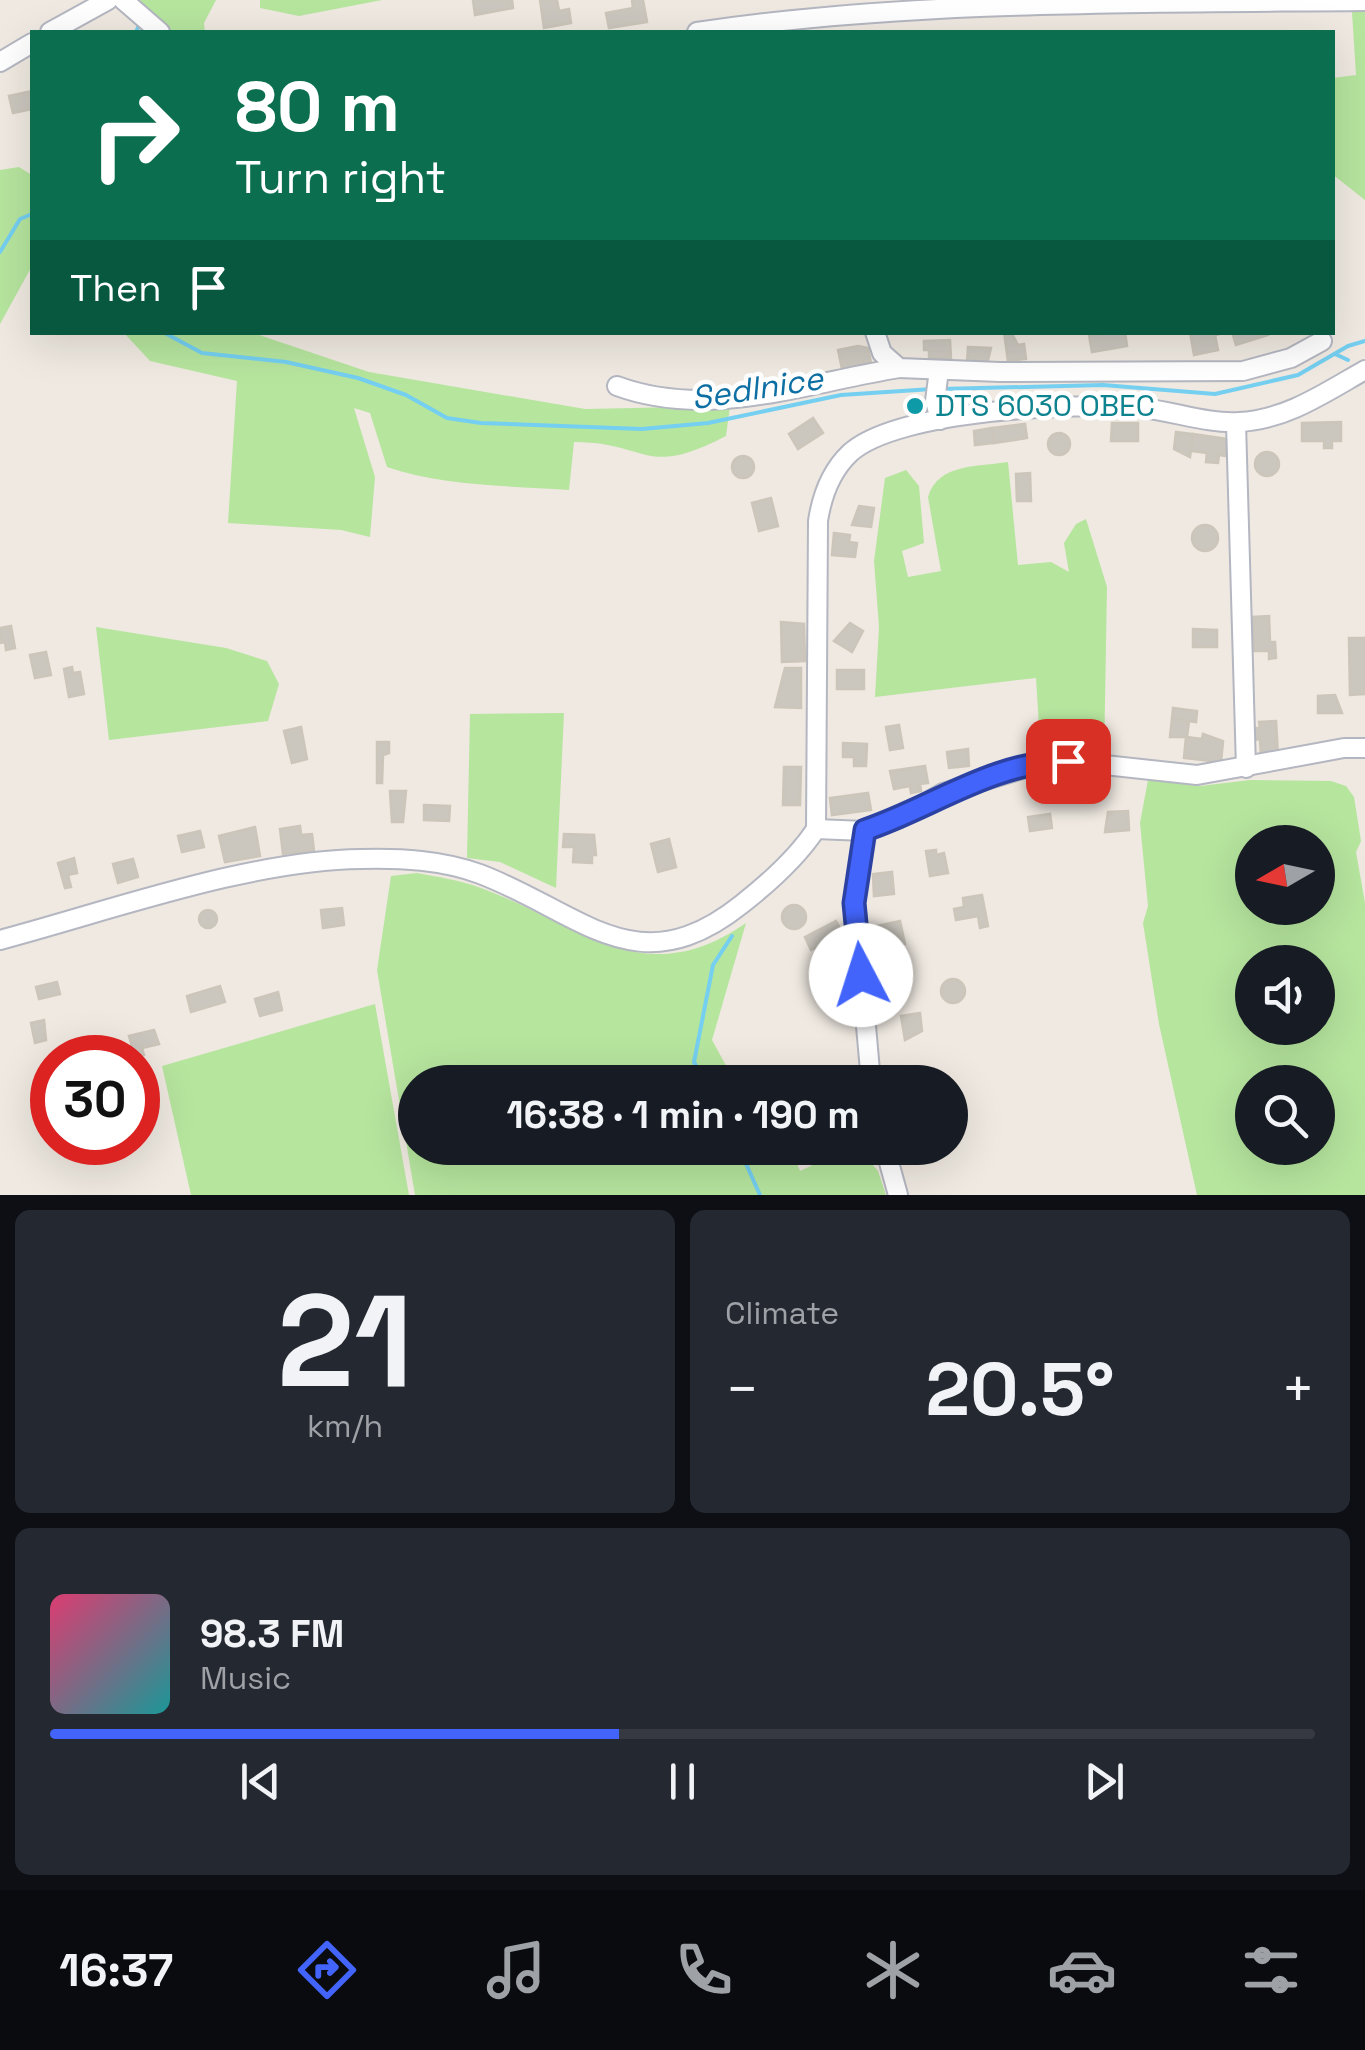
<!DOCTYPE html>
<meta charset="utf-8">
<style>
body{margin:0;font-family:"Space Grotesk",sans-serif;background:#242831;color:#f1f3f6;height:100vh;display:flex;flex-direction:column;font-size:38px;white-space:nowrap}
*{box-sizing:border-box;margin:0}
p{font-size:32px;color:#9ea1a6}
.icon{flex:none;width:55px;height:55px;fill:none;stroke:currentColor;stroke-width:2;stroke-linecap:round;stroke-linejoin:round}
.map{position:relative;height:1195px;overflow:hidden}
.side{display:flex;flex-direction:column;gap:15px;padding:15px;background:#0d0f14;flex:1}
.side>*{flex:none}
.hud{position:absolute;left:30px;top:30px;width:1305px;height:305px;border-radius:0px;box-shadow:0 10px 40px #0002;background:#0b6e4f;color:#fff;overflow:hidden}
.needle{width:65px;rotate:261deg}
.controls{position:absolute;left:1235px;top:825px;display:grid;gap:20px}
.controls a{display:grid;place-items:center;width:100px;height:100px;border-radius:50%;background:#171b24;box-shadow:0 10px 40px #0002;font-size:50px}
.speed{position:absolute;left:30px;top:1035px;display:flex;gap:20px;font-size:50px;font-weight:700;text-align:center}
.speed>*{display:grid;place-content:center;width:130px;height:130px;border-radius:50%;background:#171b24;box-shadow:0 10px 40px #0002;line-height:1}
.speed .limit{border:15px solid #d22;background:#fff;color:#111}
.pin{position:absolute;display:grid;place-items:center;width:85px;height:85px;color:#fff;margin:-42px;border-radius:20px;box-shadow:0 5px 15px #0006}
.me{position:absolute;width:110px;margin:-55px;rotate:355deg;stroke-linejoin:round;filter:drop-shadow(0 0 8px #0008)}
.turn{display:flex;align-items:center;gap:35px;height:210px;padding:0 40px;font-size:45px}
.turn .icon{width:130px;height:130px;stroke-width:2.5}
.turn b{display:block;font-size:70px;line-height:85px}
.then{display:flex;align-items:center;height:95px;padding:0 40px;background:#0003;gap:20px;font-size:38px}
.big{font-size:75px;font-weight:600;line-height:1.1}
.side .widget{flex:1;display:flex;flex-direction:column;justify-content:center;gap:15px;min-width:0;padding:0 35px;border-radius:15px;background:#242831}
.side .dial{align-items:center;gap:0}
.dial b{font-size:130px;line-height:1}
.song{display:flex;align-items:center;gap:30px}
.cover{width:120px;height:120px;border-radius:15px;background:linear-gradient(135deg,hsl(340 70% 55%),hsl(180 70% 35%))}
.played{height:10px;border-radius:5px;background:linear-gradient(90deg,#4264fb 45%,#363941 45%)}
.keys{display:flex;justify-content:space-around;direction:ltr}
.heat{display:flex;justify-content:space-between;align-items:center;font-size:55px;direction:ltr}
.side .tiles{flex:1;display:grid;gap:15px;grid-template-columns:1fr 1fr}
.widget:last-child{grid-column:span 2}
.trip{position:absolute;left:398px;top:1065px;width:570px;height:100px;border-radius:50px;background:#171b24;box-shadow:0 10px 40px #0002;font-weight:600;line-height:100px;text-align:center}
.dock{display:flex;height:160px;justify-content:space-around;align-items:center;background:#090b0e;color:#9ea1a6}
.dock .icon{width:70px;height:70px}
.dock .active{color:#4264fb}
.dock b{font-size:45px;color:#f1f3f6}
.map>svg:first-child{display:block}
.green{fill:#b6e59e;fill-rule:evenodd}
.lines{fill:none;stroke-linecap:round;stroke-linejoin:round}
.stream{stroke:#75cff0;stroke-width:4}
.building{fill:#cbc7bf;stroke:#cbc5ba;stroke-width:2.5}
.minor-casing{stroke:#b4b7c1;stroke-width:22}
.minor{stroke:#fff;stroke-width:18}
.route-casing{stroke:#2b41a3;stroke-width:25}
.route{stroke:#4264fb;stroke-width:18}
.culture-dot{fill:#0f9aa8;stroke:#fff;stroke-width:4}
.labels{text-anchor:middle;stroke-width:9;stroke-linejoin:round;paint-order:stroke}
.culture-label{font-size:30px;fill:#0d838f;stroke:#fff;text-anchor:start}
.water-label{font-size:32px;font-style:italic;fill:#0d6fa3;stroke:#fff}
</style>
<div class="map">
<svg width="1365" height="1195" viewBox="0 0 1365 1195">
<rect width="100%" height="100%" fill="#efe9e1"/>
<!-- green -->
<g class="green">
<path d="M 139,0 L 216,0 L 204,23 L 205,32 L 170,32 Z"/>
<path d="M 260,0 L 382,0 L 299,16 L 260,8 Z"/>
<path d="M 1365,11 L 1365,200 L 1332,174 L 1333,78 L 1356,75 L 1352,12 Z"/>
<path d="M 19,167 L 32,175 L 32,266 L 0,324 L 0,170 Z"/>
<path d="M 124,333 L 253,333 L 369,372 L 585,409 L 730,406 L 726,436 C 643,479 649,442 574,442 L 569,490 C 510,486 443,486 387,467 L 370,413 L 354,408 L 375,477 L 370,537 L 341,530 L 228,523 L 237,381 L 150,361 Z"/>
<path d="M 1008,462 L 1018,565 L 1051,562 L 1069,572 L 1064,543 L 1076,524 L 1086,519 L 1107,587 L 1104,759 L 1041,759 L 1036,678 L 875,697 L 879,627 L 874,561 L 885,478 L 906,470 L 919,486 L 924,543 L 902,551 L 908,577 L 941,571 L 928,497 C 938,463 978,467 1008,462 Z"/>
<path d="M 96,627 L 226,648 L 267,661 L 279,684 L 268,721 L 109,740 Z"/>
<path d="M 564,713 L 556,888 L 500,862 L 467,858 L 470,714 Z"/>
<path d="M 1148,780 L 1200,786 L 1250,780 L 1331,781 L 1346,786 L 1354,797 L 1361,841 L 1356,852 L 1365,903 L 1365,1195 L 1197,1195 L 1159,1024 L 1143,923 L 1148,906 L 1140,823 ZM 1252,842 L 1318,842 L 1318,908 L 1252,908 ZM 1252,962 L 1318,962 L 1318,1028 L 1252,1028 ZM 1252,1082 L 1318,1082 L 1318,1148 L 1252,1148 Z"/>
<path d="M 417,873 C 438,877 459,880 478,887 C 577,922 641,996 746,923 L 712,1040 L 735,1082 L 415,1082 L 415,1148 L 769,1148 L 774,1156 L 793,1153 L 800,1171 L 834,1155 L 860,1150 L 878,1171 L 886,1195 L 415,1195 L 377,970 L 391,876 Z"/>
<path d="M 375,1004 L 409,1195 L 191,1195 L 162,1066 Z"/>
</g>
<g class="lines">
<!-- stream -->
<g class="stream">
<path d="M 136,32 L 140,23"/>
<path d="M 0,252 L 20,219 L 32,214"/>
<path d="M 163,332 L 202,353 L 286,362 L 358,378 L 406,395 L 447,418 L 481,423 L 642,429 L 708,423 L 841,395 L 932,389"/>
<path d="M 1335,354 L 1348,360"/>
<path d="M 941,389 L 1103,385 L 1215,394 L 1298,375 L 1348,346 L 1365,341"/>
<path d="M 705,1082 L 694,1062 L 713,965 L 732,936"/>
<path d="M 739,1148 L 760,1195"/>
</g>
</g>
<!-- building -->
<g class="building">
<path d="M 473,0 L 512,0 L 513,8 L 475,15 Z"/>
<path d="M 540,0 L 557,0 L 559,11 L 569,9 L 571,23 L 544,28 Z"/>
<path d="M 632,0 L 643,0 L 647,22 L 609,28 L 606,13 L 633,8 Z"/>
<path d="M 32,91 L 32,109 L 13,113 L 9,96 Z"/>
<path d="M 1004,332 L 1011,332 L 1018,345 L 1024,344 L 1026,359 L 1008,361 Z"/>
<path d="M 1125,332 L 1127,346 L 1092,352 L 1089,335 Z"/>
<path d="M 1190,332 L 1228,332 L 1215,335 L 1218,350 L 1194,355 Z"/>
<path d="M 1232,332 L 1267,332 L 1268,335 L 1236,345 Z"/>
<path d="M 950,340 L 951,358 L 929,358 L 929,350 L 924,350 L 924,341 Z"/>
<path d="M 858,346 L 868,348 L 871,363 L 842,369 L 838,350 Z"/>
<path d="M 968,347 L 991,348 L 987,364 L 967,363 Z"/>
<path d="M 813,418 L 823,433 L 798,449 L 789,434 Z"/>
<path d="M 1341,422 L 1341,441 L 1332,441 L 1332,448 L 1324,448 L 1324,441 L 1302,441 L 1302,423 Z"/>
<path d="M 1112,423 L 1138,423 L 1138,441 L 1111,441 Z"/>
<path d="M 1025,424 L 1027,438 L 994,443 L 992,428 Z"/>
<path d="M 992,428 L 994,443 L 975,445 L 974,431 Z"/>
<path d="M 1176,432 L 1193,434 L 1190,457 L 1174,449 Z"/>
<circle cx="1059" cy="444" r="11"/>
<path d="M 1193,434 L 1228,439 L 1226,456 L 1219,455 L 1218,463 L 1206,462 L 1207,453 L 1191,451 Z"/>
<circle cx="1267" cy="464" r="12"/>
<circle cx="743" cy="467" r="11"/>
<path d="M 1030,473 L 1031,501 L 1017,501 L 1016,474 Z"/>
<path d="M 771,498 L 778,526 L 759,531 L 752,503 Z"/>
<path d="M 859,506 L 874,508 L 871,527 L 852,525 Z"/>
<circle cx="1205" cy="538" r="13"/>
<path d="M 834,533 L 850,535 L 849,542 L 857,543 L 855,557 L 832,555 Z"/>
<path d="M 1269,616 L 1270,642 L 1275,642 L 1276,658 L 1269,659 L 1269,651 L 1254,651 L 1253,617 Z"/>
<path d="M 781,622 L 804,624 L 805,661 L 782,662 Z"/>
<path d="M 850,623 L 863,631 L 852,652 L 834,641 Z"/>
<path d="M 11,626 L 15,648 L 6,650 L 5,642 L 0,643 L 0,628 Z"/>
<path d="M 1193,629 L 1217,630 L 1217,647 L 1193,647 Z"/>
<path d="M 1349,638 L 1365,638 L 1365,694 L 1350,695 Z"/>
<path d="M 46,652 L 51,675 L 35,678 L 30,655 Z"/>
<path d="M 72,667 L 73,673 L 80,672 L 84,694 L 69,697 L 64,669 Z"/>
<path d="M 785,668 L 801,668 L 801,708 L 775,707 Z"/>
<rect x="837" y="670" width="27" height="19"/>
<path d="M 1335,695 L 1342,713 L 1318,713 L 1318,696 Z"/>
<path d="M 1173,708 L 1197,711 L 1196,722 L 1172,719 Z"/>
<path d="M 1172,719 L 1189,721 L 1187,737 L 1170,737 Z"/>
<path d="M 1276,721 L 1278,755 L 1261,757 L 1260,739 L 1254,740 L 1253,728 L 1260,728 L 1259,722 Z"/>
<path d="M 899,725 L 903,748 L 890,750 L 886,727 Z"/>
<path d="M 301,727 L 307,759 L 292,763 L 284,731 Z"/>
<path d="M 1203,734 L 1223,741 L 1221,762 L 1184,758 L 1186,737 L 1202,739 Z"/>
<path d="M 377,742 L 389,742 L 389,753 L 383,755 L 382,783 L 377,783 Z"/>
<path d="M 843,743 L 867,744 L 866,766 L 854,766 L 854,757 L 843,757 Z"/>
<path d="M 968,749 L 969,766 L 949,768 L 947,752 Z"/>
<path d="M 925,766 L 928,783 L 920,784 L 921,791 L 911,793 L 910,786 L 894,789 L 890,771 Z"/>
<path d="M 784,767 L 801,767 L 800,805 L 783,805 Z"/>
<path d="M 390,791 L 406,791 L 403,822 L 392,822 Z"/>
<path d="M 868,793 L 871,810 L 832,815 L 830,798 Z"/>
<path d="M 424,805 L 450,806 L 449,821 L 424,820 Z"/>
<path d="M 1128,811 L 1129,830 L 1105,832 L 1108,812 Z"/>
<path d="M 1050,814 L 1052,828 L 1030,831 L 1028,817 Z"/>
<path d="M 300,826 L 301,835 L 312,834 L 314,851 L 283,854 L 280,829 Z"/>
<path d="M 255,827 L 260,856 L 225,862 L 219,836 Z"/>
<path d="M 200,831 L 204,847 L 182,852 L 178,836 Z"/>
<path d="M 564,834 L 594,835 L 596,855 L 592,855 L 592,863 L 573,862 L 574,847 L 563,847 Z"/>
<path d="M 669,839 L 676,867 L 658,872 L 651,844 Z"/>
<path d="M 936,850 L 936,855 L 944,853 L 948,873 L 930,876 L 926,851 Z"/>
<path d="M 74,858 L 77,873 L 68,875 L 71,887 L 65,888 L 58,863 Z"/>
<path d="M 133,859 L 138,877 L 118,883 L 113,864 Z"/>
<path d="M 892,872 L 894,894 L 874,896 L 873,874 Z"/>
<path d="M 982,895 L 988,926 L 980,928 L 978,916 L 956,920 L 954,909 L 964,907 L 963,898 Z"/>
<circle cx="794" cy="917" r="12"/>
<path d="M 342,908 L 344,925 L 323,928 L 321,910 Z"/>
<circle cx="208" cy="919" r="9"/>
<path d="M 836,921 L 843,934 L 811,950 L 805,937 Z"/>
<path d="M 900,921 L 905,944 L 866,945 L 863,929 Z"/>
<path d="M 843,958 L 848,979 L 827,984 L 826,977 L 820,978 L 816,964 Z"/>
<path d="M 898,959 L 901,989 L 884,991 L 881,961 Z"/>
<circle cx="953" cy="991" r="12"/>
<path d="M 57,982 L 60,994 L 39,999 L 36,987 Z"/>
<path d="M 220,986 L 225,1002 L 191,1012 L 187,996 Z"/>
<path d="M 278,992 L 282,1010 L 260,1016 L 255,999 Z"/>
<path d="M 920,1013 L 922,1031 L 905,1040 L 901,1016 Z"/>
<path d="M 44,1020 L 46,1040 L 35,1043 L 31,1023 Z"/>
<path d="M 154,1030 L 159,1044 L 142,1048 L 144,1055 L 135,1057 L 129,1036 Z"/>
</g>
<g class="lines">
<!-- minor casing -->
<g class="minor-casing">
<g id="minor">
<path d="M 123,0 L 160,32"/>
<path d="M 50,32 L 108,0"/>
<path d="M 697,32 C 909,0 1149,3 1365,1"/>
<path d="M 0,62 L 32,43"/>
<path d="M 875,332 L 882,353 L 899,368 L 1000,372 L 1243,371 L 1291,358 L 1322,341"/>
<path d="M 939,370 L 935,401 L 940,420"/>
<path d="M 617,386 C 709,420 806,383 899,368"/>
<path d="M 1236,423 L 1246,768"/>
<path d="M 816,829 L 865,831 L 898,819 L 943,793 L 1042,763 L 1068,761 L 1197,775 L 1344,748 L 1365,748"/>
<path d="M 865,831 L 855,903 L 871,1082"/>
<path d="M 0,940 C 109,911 250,860 361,859 C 401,858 442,860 480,874 C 582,913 637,988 742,904 C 770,882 797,858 816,829 L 818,521 C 822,495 831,471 850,453 C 897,410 1077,402 1141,408 C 1174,411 1206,424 1239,422 C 1286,420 1326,392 1365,370"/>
<path d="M 885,1148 L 898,1195"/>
</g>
</g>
<!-- minor -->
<use href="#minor" class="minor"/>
</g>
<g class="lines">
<!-- route casing -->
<g class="route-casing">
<path id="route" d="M 861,975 L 854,903 L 865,830 C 931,808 994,761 1068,761"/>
</g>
<!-- route -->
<use href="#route" class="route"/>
</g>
<!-- markers -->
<circle class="culture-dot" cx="915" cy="406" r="10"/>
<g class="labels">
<!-- culture labels -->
<g class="culture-label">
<text x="935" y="416">DTS 6030 OBEC</text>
</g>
<!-- water labels -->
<g class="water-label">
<text transform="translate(757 388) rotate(-9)" y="11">Sedlnice</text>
</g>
</g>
</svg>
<div class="controls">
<a><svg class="needle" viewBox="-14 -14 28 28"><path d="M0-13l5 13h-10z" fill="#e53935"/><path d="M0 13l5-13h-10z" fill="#9ea1a6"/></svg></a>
<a><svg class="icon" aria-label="sound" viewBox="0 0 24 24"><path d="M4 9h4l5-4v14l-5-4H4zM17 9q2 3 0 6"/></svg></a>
<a><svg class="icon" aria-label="search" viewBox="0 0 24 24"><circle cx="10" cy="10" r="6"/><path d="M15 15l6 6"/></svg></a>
</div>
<div class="speed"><div class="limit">30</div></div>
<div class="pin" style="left:1068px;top:761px;background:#d93025"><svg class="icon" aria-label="arrive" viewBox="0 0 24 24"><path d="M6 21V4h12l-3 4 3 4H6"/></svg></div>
<svg class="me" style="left:861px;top:975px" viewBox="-20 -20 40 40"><circle r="19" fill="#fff"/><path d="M0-13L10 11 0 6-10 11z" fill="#4264fb"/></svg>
<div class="trip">16:38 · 1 min · 190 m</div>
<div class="hud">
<div class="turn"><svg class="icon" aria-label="right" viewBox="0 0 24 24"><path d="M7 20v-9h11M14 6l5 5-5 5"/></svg><div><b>80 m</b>Turn right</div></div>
<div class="then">Then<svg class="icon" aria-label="arrive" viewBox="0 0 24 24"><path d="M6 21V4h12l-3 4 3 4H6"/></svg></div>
</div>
</div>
<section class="side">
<div class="tiles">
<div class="widget dial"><b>21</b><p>km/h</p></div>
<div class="widget"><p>Climate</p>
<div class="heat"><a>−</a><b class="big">20.5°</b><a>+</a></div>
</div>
<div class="widget">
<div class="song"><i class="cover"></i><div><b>98.3 FM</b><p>Music</p></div></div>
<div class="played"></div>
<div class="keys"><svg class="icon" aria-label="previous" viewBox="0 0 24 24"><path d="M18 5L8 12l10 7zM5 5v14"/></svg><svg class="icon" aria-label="pause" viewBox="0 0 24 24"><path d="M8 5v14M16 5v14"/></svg><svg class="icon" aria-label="next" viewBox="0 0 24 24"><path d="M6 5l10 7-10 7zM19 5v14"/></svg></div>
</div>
</div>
</section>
<nav class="dock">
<b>16:37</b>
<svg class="icon active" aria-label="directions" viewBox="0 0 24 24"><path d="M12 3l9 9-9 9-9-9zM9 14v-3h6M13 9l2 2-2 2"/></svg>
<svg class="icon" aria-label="music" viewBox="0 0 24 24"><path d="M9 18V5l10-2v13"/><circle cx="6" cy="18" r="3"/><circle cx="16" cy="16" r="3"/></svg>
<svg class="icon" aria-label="phone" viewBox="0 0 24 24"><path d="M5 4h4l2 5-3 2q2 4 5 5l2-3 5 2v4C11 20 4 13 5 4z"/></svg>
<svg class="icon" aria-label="climate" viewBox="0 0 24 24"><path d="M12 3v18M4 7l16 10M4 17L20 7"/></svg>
<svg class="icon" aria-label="car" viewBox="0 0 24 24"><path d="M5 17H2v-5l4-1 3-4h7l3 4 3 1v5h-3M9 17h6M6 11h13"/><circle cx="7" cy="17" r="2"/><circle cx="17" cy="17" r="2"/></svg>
<svg class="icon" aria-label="filters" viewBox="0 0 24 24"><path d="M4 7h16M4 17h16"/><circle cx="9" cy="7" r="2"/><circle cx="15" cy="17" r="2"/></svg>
</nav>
